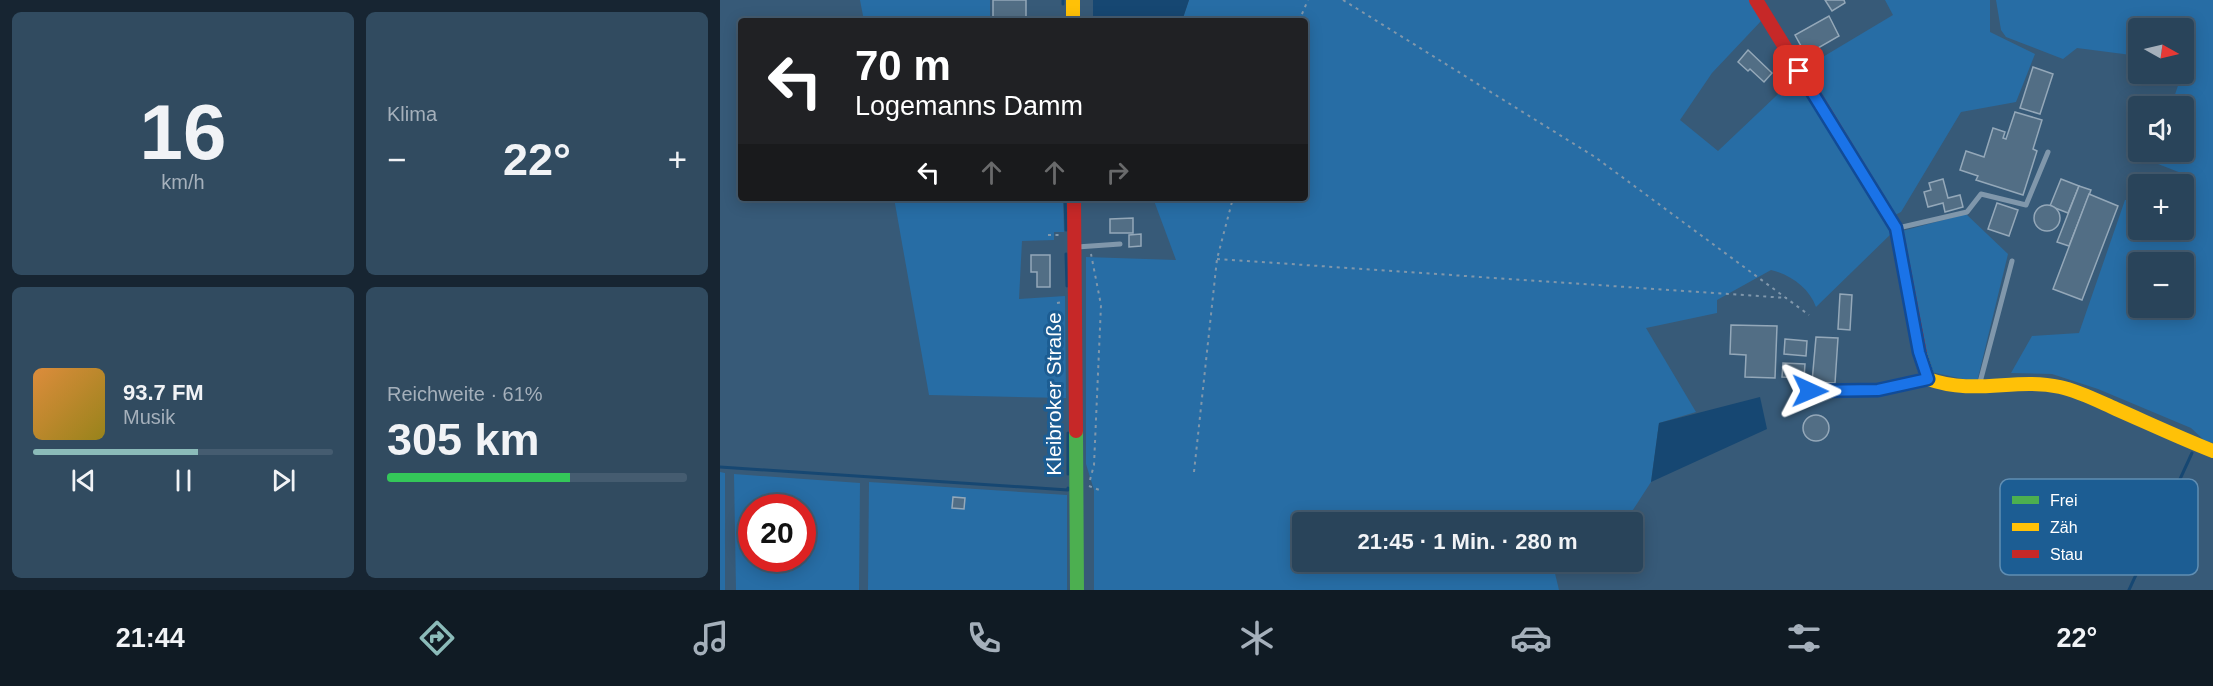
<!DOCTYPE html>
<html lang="de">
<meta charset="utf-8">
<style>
body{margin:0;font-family:Helvetica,sans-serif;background:#314b60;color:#f1f3f6;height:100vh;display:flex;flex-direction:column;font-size:22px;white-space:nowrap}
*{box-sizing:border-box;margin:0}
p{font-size:20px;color:#a5b0bb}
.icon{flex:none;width:33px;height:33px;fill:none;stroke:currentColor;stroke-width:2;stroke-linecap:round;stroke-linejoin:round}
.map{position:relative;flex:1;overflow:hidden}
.panel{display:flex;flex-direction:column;gap:12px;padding:12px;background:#172532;width:720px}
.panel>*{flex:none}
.guide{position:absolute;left:18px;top:18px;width:570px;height:183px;border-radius:6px;box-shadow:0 3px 15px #0003,0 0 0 2px #455c70;background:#202124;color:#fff;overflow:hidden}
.needle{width:39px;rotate:98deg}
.fabs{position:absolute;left:1408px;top:18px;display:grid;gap:12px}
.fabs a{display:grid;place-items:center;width:66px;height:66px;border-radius:6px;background:#29445a;box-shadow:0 3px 15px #0003,0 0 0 2px #455c70;font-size:30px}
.speed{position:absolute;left:18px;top:494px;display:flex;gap:12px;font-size:30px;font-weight:700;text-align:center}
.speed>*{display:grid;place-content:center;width:78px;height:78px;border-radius:50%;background:#29445a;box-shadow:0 3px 15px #0003,0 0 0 2px #455c70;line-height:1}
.speed .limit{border:9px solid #d22;background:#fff;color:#111}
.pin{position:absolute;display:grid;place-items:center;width:51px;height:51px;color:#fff;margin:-26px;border-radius:12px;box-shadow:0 3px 9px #0006}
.me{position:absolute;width:66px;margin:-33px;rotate:91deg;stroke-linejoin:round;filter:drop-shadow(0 0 4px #0008)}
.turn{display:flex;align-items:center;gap:21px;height:126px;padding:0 18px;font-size:27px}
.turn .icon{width:78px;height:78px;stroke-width:2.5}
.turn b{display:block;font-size:42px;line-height:51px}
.lanes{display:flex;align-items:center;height:57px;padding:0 18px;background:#0003;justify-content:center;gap:30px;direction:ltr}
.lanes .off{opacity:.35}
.big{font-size:45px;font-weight:700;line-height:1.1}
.panel .card{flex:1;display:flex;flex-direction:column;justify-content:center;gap:9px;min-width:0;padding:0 21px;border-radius:9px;background:#314b60}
.panel .dial{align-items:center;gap:0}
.dial b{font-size:78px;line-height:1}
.song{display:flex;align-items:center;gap:18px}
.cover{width:72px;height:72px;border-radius:9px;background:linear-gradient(135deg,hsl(30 70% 55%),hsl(50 70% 35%))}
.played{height:6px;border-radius:3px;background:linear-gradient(90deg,#8bbbb9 55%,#455c70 55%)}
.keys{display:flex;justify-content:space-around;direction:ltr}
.heat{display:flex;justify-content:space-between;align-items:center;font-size:33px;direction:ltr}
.charge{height:9px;border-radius:4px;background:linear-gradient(90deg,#34c759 61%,#455c70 0)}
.panel .tiles{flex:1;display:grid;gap:12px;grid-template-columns:repeat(2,1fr)}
.trip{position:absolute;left:572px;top:512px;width:351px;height:60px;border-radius:6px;background:#29445a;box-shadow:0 3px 15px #0003,0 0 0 2px #455c70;font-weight:700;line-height:60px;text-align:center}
.dock{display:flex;height:96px;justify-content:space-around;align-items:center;background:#101b24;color:#a5b0bb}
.dock .icon{width:42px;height:42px}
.dock .on{color:#8bbbb9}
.dock b{font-size:27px;color:#f1f3f6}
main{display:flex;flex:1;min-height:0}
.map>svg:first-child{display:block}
.green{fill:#276da5;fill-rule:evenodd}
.water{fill:#164772}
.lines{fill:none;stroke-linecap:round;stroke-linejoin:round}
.stream{stroke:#164772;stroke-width:3}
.building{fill:#526e85;stroke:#94a8b9;stroke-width:1.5}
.path{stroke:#8097ab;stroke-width:2;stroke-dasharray:3 4.5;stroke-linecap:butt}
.lane{stroke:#8097ab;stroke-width:5}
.fast{stroke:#4caf50;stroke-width:14}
.slow{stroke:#ffc107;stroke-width:14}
.jam{stroke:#c62828;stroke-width:14}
.route-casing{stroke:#114b97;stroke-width:15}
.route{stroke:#1a73e8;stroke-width:10}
.labels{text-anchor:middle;stroke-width:6;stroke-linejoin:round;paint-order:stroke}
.street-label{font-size:21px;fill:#fff;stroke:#1c5d93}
.key{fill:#1c5d93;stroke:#608eb3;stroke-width:1.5}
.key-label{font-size:16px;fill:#fff}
</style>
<main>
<section class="panel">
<div class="tiles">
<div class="card dial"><b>16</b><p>km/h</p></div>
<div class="card"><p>Klima</p>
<div class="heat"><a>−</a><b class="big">22°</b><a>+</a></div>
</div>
<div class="card">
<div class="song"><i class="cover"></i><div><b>93.7 FM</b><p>Musik</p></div></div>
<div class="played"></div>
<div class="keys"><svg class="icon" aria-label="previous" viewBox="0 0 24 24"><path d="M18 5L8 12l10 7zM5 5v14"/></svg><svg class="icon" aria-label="pause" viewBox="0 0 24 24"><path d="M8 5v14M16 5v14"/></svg><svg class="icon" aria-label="next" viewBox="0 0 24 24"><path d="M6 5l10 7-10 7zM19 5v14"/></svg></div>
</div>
<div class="card"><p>Reichweite · 61%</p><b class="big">305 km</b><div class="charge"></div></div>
</div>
</section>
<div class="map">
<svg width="1493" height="590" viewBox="0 0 1493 590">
<rect width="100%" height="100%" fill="#375a78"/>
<!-- green -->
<g class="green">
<path d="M 140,0 L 270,0 L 270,21 L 144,21 Z"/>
<path d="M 469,0 L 1030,0 L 1042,20 L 992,73 L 960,120 L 998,151 L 1077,76 L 1174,231 L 1096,307 C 1089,288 1071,275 1051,270 L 997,300 L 997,313 L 926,328 L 976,412 L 939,423 L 931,482 L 909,516 L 895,522 L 582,522 L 582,561 L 832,561 L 839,590 L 374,590 L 374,490 L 366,464 L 366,257 L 456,260 L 433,198 L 585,198 L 585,21 L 462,21 Z"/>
<path d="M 1165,0 L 1270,0 L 1270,32 L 1315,54 L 1296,102 L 1241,112 L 1181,212 L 1175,215 L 1086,67 L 1173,15 Z"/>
<path d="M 1276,0 L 1493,0 L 1493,443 L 1484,440 L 1471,428 L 1378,389 L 1332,374 L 1291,373 L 1312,336 L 1359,333 L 1405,200 L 1419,200 L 1419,230 L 1464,230 L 1464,184 L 1458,184 L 1461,173 L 1433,162 L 1437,152 L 1464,152 L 1464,106 L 1451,106 L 1462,74 L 1464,74 L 1464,28 L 1419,28 L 1419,56 L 1357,48 L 1343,59 L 1286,37 L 1281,30 ZM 1419,262 L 1464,262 L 1464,308 L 1419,308 Z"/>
<path d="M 174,198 L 343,198 L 344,232 L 334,232 L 334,240 L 302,241 L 299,299 L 345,296 L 346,398 L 209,395 Z"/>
<path d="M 1246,214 L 1288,254 L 1257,382 L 1211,372 L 1182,231 Z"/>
<path d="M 0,472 L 5,473 L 5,590 L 0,590 Z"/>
<path d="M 14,474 L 140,483 L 139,590 L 16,590 ZM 32,507 L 82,507 L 82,558 L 32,558 Z"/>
<path d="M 149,482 L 347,495 L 347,590 L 148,590 Z"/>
</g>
<!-- water -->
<g class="water">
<path d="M 373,0 L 469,0 L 462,21 L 373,21 Z"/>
<path d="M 1040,397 L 1047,429 L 931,482 L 939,423 Z"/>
</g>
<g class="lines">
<!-- stream -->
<g class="stream">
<path d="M 343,0 L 343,4"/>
<path d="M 345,198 L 346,230"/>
<path d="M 346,254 L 347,286"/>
<path d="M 0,467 L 348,490 L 348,488"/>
<path d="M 348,474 L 348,433"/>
<path d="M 1409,590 L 1472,453"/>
</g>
</g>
<!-- building -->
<g class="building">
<rect x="273" y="0" width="33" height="21"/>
<path d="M 1105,0 L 1124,0 L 1125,3 L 1112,11 Z"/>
<path d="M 1109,16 L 1119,36 L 1086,55 L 1075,35 Z"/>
<path d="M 1028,50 L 1052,73 L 1044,82 L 1030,69 L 1028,71 L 1018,62 Z"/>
<path d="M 1313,67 L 1333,74 L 1320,114 L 1300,108 Z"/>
<path d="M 1295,112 L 1322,120 L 1313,149 L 1317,151 L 1303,195 L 1256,180 L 1258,176 L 1240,170 L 1246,151 L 1264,157 L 1273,128 L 1285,132 L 1283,138 L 1286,139 Z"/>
<path d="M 1223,179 L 1228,198 L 1240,195 L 1243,207 L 1225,212 L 1223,203 L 1208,207 L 1204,192 L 1211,190 L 1209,183 Z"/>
<path d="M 1341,179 L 1359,186 L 1348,213 L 1330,206 Z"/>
<path d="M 1359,186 L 1371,190 L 1349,246 L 1337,242 Z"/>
<path d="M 1369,194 L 1398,206 L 1362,300 L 1333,289 Z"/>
<path d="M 1277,203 L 1298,210 L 1289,236 L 1268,229 Z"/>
<circle cx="1327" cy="218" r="13"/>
<path d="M 413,218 L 413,233 L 390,233 L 390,219 Z"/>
<path d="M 421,234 L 421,246 L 409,247 L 409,235 Z"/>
<path d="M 311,255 L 330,255 L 330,287 L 317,287 L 317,272 L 311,272 Z"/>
<path d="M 1120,294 L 1132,295 L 1130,330 L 1118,329 Z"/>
<path d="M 1011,325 L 1057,326 L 1055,378 L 1025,377 L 1026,355 L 1010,354 Z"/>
<path d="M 1096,337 L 1118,338 L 1115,383 L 1092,382 Z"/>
<path d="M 1065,339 L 1087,341 L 1086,356 L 1064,354 Z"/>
<path d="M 1063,363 L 1085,364 L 1084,378 L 1062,377 Z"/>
<circle cx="1096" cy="428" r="13"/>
<path d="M 233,497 L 245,498 L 244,509 L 232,508 Z"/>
</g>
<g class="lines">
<!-- path -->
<g class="path">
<path d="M 623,0 L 875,157 L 1089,315"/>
<path d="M 579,21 L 588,0"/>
<path d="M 328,235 L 342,235"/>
<path d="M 497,259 L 1067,298"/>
<path d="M 337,303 L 343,302"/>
<path d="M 474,472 L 497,259 L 513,198"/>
<path d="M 370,480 L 374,465 L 381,305 L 371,254"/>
<path d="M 369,486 L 382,491"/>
</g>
<!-- lane -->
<g class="lane">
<path d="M 1178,228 L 1247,212 L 1261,194 L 1306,205 L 1328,152"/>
<path d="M 357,247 L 400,244"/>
<path d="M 1259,386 L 1292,261"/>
<path d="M 1090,391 L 1158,390 L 1206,379"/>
</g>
<!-- fast -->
<path class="fast" d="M 356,431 L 357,590"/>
<!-- slow -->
<g class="slow">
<path d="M 353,0 L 353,21"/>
<path d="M 1200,354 L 1208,379 C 1255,396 1295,377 1340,387 C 1359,391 1378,401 1396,409 C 1428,423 1460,438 1493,451"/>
</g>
<!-- jam -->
<g class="jam">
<path d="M 1036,0 L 1176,228 L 1200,354"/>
<path d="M 354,198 L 356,431"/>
</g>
</g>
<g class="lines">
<!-- route casing -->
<g class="route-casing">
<path id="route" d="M 1079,71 L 1176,228 L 1199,352 L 1208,379 L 1158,390 L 1090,391"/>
</g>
<!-- route -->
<use href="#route" class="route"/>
</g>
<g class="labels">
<!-- street labels -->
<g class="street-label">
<text transform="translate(334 394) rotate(-90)" y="7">Kleibroker Straße</text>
</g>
</g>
<!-- legend -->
<rect x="1280" y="479" width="198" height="96" rx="9" class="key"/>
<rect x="1292" y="496" width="27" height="8" fill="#4caf50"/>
<rect x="1292" y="523" width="27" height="8" fill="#ffc107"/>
<rect x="1292" y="550" width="27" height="8" fill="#c62828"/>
<g class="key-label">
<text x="1330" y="506">Frei</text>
<text x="1330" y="533">Zäh</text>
<text x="1330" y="560">Stau</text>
</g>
</svg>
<div class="fabs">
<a><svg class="needle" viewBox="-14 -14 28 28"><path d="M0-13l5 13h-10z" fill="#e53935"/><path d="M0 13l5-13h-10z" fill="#a5b0bb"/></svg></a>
<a><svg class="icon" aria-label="sound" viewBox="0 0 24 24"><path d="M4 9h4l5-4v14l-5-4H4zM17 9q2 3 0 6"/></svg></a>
<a>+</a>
<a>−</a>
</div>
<div class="speed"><div class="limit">20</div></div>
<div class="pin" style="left:1079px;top:71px;background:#d93025"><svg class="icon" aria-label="arrive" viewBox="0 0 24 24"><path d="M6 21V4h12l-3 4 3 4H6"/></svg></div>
<svg class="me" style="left:1090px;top:391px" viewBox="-20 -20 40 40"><path d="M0-17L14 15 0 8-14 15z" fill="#1a73e8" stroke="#fff" stroke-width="4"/></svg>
<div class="trip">21:45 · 1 Min. · 280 m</div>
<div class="guide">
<div class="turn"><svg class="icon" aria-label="left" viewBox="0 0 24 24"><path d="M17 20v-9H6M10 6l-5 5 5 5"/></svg><div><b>70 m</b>Logemanns Damm</div></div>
<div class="lanes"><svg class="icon" aria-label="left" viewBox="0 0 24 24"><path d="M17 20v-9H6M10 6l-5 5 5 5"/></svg><svg class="icon off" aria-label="ahead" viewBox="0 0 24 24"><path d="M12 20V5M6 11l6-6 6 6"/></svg><svg class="icon off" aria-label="ahead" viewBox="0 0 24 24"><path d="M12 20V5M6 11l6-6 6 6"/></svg><svg class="icon off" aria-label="right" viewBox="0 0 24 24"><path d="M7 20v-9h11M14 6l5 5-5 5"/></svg></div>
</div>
</div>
</main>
<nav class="dock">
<b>21:44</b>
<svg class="icon on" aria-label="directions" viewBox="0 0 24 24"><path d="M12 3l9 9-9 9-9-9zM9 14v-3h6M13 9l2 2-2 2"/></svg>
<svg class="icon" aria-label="music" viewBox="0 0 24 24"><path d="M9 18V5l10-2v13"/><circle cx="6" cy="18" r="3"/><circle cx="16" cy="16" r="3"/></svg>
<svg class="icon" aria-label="phone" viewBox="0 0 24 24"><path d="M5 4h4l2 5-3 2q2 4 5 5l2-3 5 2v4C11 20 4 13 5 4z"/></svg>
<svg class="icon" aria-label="climate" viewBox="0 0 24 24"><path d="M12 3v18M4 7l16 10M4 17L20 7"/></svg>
<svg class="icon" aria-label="car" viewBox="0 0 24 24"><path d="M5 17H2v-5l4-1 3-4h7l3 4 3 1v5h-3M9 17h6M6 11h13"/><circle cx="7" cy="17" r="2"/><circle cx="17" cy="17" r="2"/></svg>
<svg class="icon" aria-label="filters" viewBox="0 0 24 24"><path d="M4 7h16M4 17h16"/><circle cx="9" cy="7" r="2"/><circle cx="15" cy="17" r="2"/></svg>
<b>22°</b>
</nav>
